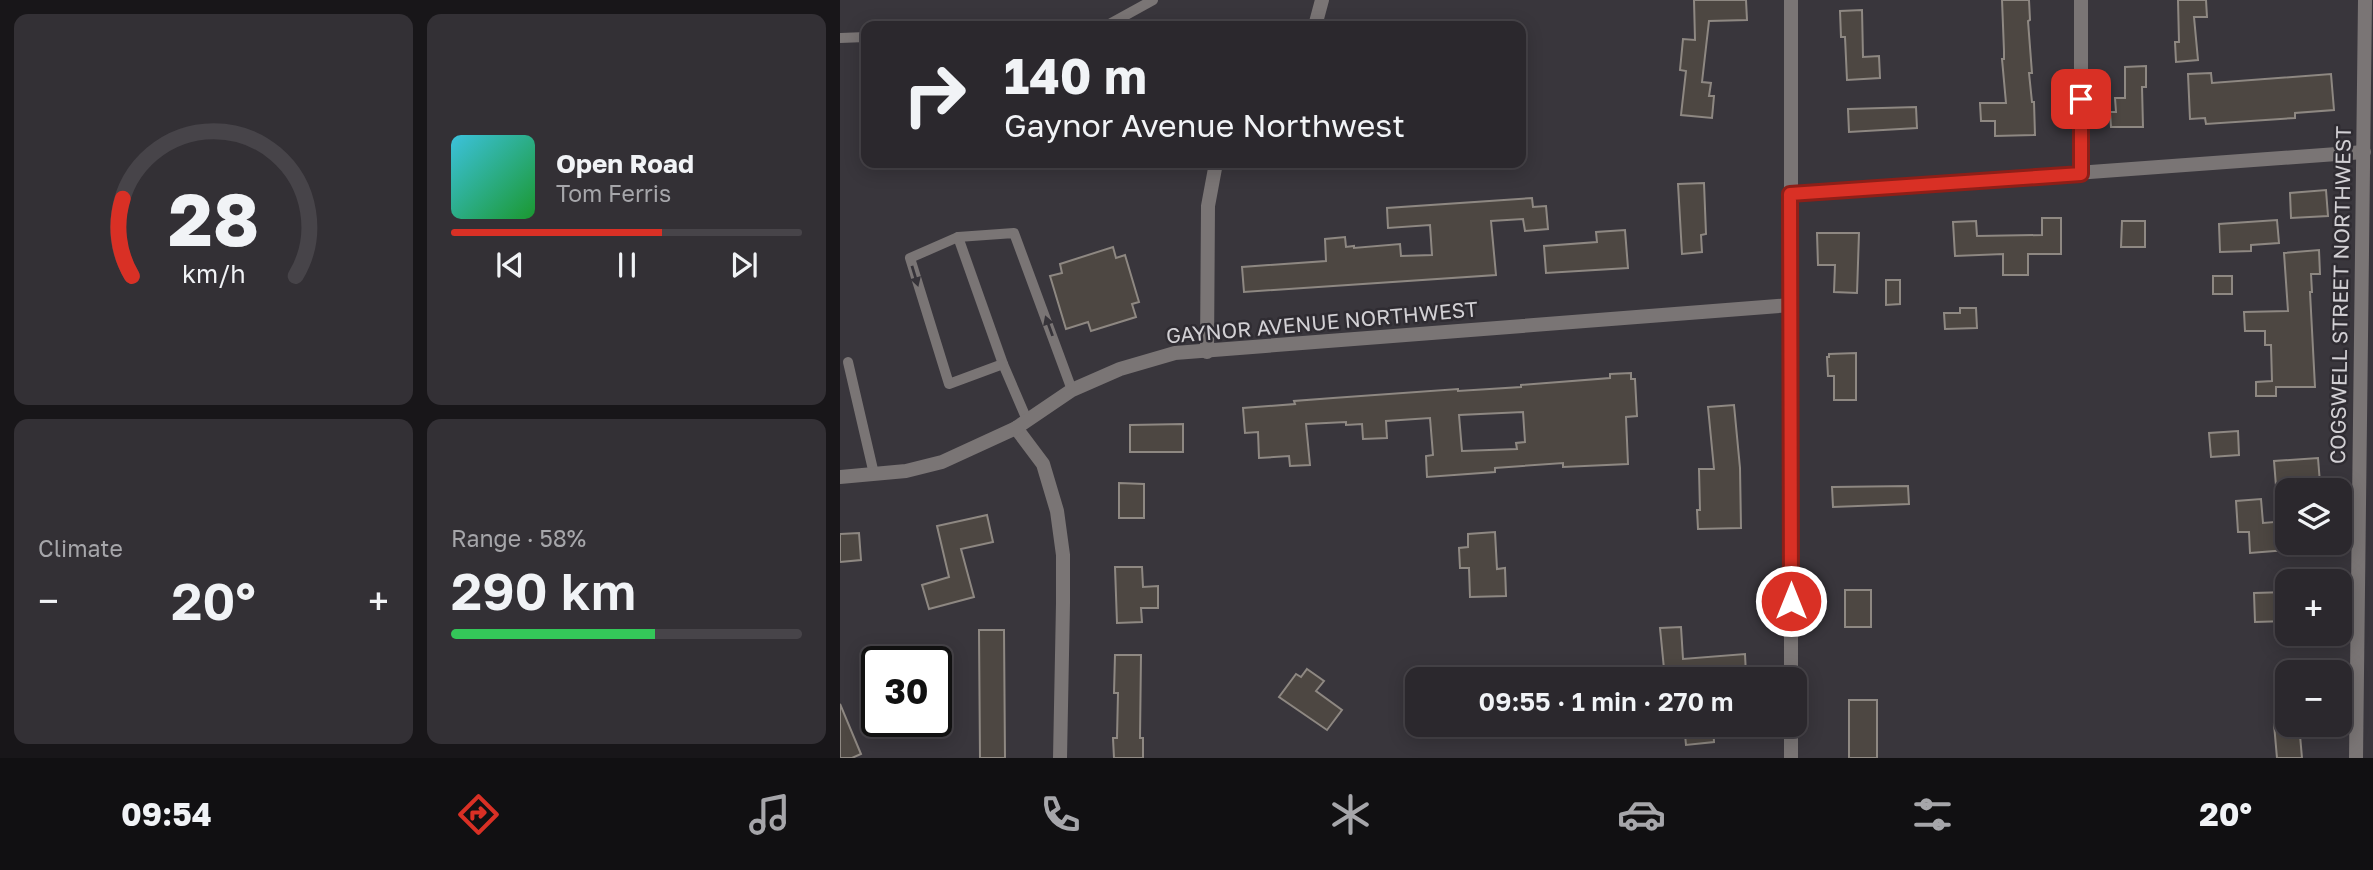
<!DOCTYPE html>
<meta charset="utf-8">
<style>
body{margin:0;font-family:"Golos Text",sans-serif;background:#333035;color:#f1f3f6;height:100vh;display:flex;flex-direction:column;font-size:26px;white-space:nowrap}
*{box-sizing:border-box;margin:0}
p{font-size:23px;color:#a6a6aa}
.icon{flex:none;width:38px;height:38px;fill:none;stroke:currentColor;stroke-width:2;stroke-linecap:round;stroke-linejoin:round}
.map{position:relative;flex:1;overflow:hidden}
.details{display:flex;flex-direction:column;gap:14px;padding:14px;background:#181619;width:840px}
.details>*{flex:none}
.top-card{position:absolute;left:21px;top:21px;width:665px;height:147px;border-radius:14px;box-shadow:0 4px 18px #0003,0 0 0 2px #474449;background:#2b282d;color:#f1f3f6;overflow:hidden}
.tools{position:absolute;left:1435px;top:478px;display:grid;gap:14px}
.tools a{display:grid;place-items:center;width:77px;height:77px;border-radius:14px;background:#2b282d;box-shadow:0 4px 18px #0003,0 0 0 2px #474449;font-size:35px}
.speed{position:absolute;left:21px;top:646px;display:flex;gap:14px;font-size:35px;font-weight:700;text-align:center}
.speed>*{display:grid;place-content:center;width:91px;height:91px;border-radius:50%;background:#2b282d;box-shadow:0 4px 18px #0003,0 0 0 2px #474449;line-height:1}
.speed .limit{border:4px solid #111;border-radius:10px;background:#fff;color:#111}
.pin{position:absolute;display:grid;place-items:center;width:60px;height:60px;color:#fff;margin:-30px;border-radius:14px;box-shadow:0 4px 10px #0006}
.me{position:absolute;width:77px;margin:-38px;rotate:0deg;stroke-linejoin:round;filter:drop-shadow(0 0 5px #0008)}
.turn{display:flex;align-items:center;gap:24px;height:147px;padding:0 28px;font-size:32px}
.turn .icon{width:91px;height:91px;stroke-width:2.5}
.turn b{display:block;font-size:49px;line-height:60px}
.big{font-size:52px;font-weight:600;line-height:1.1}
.details .card{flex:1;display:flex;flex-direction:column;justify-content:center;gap:10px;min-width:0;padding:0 24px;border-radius:14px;background:#333035}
.details .dial{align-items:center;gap:0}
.dial svg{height:182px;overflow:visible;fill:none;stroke:#474449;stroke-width:7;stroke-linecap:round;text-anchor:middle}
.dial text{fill:#f1f3f6;stroke:none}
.song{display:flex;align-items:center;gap:21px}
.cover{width:84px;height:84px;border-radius:10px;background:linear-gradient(135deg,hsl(190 70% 55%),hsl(130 70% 35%))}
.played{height:7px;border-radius:4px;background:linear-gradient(90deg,#d93025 60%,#474449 60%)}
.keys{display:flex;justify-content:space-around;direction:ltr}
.heat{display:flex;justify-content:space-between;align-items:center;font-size:38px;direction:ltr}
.charge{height:10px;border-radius:5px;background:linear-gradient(90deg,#34c759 58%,#474449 0)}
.details .tiles{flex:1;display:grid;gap:14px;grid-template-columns:repeat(2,1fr)}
.trip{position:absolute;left:565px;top:667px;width:402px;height:70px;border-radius:14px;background:#2b282d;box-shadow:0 4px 18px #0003,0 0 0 2px #474449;font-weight:600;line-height:70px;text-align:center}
.tab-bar{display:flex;height:112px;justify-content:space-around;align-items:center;background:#111012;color:#a6a6aa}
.tab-bar .icon{width:49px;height:49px}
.tab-bar .on{color:#d93025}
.tab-bar b{font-size:32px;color:#f1f3f6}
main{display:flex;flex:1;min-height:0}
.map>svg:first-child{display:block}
.building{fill:#4d4742;stroke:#8e8882;stroke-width:2;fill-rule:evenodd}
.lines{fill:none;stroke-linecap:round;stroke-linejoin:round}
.service{stroke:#7a7575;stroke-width:10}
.minor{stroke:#7a7575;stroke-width:14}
.oneway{fill:#363339}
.route-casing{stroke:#8d1f18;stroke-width:18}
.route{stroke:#d93025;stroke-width:12}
.labels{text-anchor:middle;stroke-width:5;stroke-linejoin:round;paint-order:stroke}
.street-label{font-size:21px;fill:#d2d0d4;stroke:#2f2c32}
</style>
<main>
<section class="details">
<div class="tiles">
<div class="card dial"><svg viewBox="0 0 100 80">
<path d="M14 69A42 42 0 1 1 86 69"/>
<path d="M14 69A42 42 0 0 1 10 35" stroke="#d93025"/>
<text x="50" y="56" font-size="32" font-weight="700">28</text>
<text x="50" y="72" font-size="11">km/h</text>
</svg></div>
<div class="card">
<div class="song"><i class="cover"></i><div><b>Open Road</b><p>Tom Ferris</p></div></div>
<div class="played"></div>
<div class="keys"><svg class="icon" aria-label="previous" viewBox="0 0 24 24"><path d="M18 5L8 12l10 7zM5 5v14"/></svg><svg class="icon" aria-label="pause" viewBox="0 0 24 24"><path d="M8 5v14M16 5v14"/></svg><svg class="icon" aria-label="next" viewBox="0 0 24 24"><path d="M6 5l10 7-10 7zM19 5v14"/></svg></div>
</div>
<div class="card"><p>Climate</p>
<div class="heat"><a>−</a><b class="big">20°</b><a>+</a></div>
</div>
<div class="card"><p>Range · 58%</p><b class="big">290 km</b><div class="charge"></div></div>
</div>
</section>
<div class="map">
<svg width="1533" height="758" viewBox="0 0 1533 758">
<rect width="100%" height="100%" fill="#39363c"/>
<!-- building -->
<g class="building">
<path d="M 854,0 L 906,0 L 907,20 L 869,21 L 862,82 L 871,83 L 869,96 L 874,96 L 872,118 L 841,115 L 846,71 L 840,70 L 843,39 L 855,40 Z"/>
<path d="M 1162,0 L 1189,0 L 1190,20 L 1188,21 L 1192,73 L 1189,73 L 1192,102 L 1194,102 L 1195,135 L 1155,136 L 1155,121 L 1141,121 L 1140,103 L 1166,103 L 1162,59 L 1164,59 L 1164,51 Z"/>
<path d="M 1338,0 L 1366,0 L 1367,17 L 1354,17 L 1358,60 L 1336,62 L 1335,42 L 1339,42 Z"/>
<path d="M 1022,10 L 1023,57 L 1039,56 L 1040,78 L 1007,80 L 1005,37 L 1001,37 L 1000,11 Z"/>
<path d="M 1306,66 L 1306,87 L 1302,87 L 1303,127 L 1271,127 L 1270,112 L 1276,112 L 1275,98 L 1285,98 L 1285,67 Z"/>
<path d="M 1371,73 L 1372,83 L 1491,74 L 1494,110 L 1455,113 L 1455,118 L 1366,124 L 1365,118 L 1350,119 L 1348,74 Z"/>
<path d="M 1076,107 L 1077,128 L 1009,132 L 1008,109 Z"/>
<path d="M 864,183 L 866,234 L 861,235 L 862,252 L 842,254 L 838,184 Z"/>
<path d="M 1486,190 L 1488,216 L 1451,218 L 1450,193 Z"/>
<path d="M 692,198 L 693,207 L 706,206 L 708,229 L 685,231 L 683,219 L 651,221 L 656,275 L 404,292 L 402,267 L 486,261 L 485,239 L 505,237 L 506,247 L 514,246 L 514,248 L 560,244 L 561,256 L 592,255 L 590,225 L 548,228 L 547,208 Z"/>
<path d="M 1202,218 L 1221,218 L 1221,254 L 1188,254 L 1188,275 L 1163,275 L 1163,254 L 1115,256 L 1113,222 L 1136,221 L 1137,236 L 1202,235 Z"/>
<path d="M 1437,220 L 1439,243 L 1411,245 L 1411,251 L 1380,252 L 1379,224 Z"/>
<path d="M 1282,221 L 1305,221 L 1305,247 L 1281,247 Z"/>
<path d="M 785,230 L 788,268 L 706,273 L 704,246 L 757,242 L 756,232 Z"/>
<path d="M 977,233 L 1019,233 L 1017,293 L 994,292 L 995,265 L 978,265 Z"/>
<path d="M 273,247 L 276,258 L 285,255 L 299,302 L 292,304 L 296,317 L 251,331 L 248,322 L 226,329 L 210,276 L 222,273 L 220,264 Z"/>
<path d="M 1479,250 L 1480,274 L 1471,274 L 1472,292 L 1470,292 L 1475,387 L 1436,387 L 1436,396 L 1416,396 L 1416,382 L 1432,381 L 1431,345 L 1425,345 L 1425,331 L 1405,331 L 1404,312 L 1448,311 L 1444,253 Z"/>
<rect x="1373" y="276" width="19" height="18"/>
<path d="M 1046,280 L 1060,280 L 1060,304 L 1046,305 Z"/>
<path d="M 1120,308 L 1136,308 L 1137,328 L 1105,329 L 1104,313 L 1120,313 Z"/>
<path d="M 1016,353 L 1016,400 L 994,400 L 994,376 L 988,376 L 987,357 L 989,357 L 989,354 Z"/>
<path d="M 791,373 L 791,379 L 795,379 L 797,416 L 786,417 L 788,464 L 723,467 L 723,463 L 655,468 L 655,472 L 587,477 L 586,456 L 593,455 L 590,418 L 546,421 L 547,438 L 523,439 L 522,424 L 506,425 L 506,422 L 466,424 L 470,465 L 450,466 L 449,456 L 419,458 L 418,432 L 405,433 L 403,408 L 455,404 L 454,401 L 493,398 L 618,389 L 618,391 L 681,387 L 681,385 L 770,378 L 770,374 ZM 683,412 L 685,442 L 676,443 L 677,449 L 622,451 L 619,415 Z"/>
<path d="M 894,405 L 900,468 L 901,528 L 858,529 L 857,510 L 860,510 L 859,469 L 874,469 L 868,407 Z"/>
<path d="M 343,424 L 343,452 L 290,452 L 290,425 Z"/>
<path d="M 1398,431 L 1399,455 L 1371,457 L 1369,433 Z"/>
<path d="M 1478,458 L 1480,483 L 1436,486 L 1434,461 Z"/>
<path d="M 279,483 L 304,484 L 304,518 L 279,518 Z"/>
<path d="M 1068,486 L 1069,504 L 993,507 L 992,487 Z"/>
<path d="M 1421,499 L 1423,523 L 1447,521 L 1447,550 L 1410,553 L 1409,532 L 1398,532 L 1396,501 Z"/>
<path d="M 147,515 L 153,542 L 121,549 L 134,597 L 89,609 L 82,585 L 109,577 L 97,526 Z"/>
<path d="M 655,532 L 657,569 L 665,568 L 666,596 L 630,597 L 629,568 L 620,568 L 619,548 L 628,547 L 628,534 Z"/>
<path d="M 19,533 L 21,560 L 0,562 L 0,534 Z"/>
<path d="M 275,567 L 302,567 L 303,587 L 318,586 L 318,608 L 301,608 L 302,622 L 277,623 Z"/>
<rect x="1005" y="590" width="26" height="37"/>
<path d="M 1447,592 L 1447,621 L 1415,622 L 1414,593 Z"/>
<path d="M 841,627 L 843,659 L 905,654 L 906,675 L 825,679 L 820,628 Z"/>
<path d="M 139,630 L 164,630 L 165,758 L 140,758 Z"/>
<path d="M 275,655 L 301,655 L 300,738 L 303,738 L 303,758 L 274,758 L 273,738 L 277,738 L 278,693 L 274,693 Z"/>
<path d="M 467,669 L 484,681 L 476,691 L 502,710 L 487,730 L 439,697 L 456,674 L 461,677 Z"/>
<rect x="1009" y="700" width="28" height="58"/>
<path d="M 0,704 L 21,754 L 12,758 L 0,758 Z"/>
<path d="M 844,724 L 873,724 L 874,742 L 846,745 Z"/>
<path d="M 1434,724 L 1459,724 L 1462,758 L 1437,758 Z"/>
</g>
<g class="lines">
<!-- service -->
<g class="service">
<path d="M 266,26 L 313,0"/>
<path d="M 0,38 L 26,37"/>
<path d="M 118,237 L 163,364"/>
<path d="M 8,362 L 34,474"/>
<path d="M 187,420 L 163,364 L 109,384 L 70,258 L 118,237 L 174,233 L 232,390"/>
</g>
<!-- minor -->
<g class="minor">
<path d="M 475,26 L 482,0"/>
<path d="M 1241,174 L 1241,0"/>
<path d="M 950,194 L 1524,152"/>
<path d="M 367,352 L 368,206 L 376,163"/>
<path d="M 176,428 L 203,464 L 217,511 L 223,555 L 223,603 L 220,758"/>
<path d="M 0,477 L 66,471 L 102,462 L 176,428 L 232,390 L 280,369 L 335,353 L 951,305"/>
<path d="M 951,679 L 951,0"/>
<path d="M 951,758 L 951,724"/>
<path d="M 1516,758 L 1525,0"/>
</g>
</g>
<!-- one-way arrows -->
<defs><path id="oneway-solid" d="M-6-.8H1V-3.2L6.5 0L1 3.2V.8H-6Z" transform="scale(1.75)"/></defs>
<g class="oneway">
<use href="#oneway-solid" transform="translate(75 276) rotate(73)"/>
<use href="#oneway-solid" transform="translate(209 326) rotate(-110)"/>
</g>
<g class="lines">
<!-- route casing -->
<g class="route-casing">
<path id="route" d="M 951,601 L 950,194 L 1241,174 L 1241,99"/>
</g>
<!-- route -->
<use href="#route" class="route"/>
</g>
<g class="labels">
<!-- street labels -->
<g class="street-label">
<text transform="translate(1501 295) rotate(-89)" y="7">COGSWELL STREET NORTHWEST</text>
<text transform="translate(482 323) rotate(-5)" y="7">GAYNOR AVENUE NORTHWEST</text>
</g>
</g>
</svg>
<div class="tools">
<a><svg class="icon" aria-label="layers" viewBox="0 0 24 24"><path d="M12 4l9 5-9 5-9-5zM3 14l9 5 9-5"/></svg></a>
<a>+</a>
<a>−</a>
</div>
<div class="speed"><div class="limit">30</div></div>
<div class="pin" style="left:1241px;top:99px;background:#d93025"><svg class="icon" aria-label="arrive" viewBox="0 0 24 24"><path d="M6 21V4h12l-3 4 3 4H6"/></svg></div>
<svg class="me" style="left:951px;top:601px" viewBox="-20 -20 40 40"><circle r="17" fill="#d93025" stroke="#fff" stroke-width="3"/><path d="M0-11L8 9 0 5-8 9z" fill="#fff"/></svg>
<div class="trip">09:55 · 1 min · 270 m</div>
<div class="top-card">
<div class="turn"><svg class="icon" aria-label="right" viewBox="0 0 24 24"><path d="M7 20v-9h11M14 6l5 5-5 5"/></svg><div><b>140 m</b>Gaynor Avenue Northwest</div></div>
</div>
</div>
</main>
<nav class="tab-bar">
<b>09:54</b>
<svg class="icon on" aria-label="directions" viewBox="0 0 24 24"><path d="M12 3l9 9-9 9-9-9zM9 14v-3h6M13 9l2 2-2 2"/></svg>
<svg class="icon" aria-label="music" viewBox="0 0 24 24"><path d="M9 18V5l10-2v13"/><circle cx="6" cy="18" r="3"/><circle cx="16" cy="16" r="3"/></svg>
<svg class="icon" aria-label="phone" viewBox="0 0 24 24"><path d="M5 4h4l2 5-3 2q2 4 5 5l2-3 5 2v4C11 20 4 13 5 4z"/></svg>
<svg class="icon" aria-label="climate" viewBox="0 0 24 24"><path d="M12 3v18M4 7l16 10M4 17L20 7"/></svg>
<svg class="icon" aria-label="car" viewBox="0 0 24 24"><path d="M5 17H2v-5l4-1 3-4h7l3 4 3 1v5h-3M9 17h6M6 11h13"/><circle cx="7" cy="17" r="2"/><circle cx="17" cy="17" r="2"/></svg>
<svg class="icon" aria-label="filters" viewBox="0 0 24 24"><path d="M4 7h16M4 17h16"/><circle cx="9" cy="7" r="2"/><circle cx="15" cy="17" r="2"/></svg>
<b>20°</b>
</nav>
